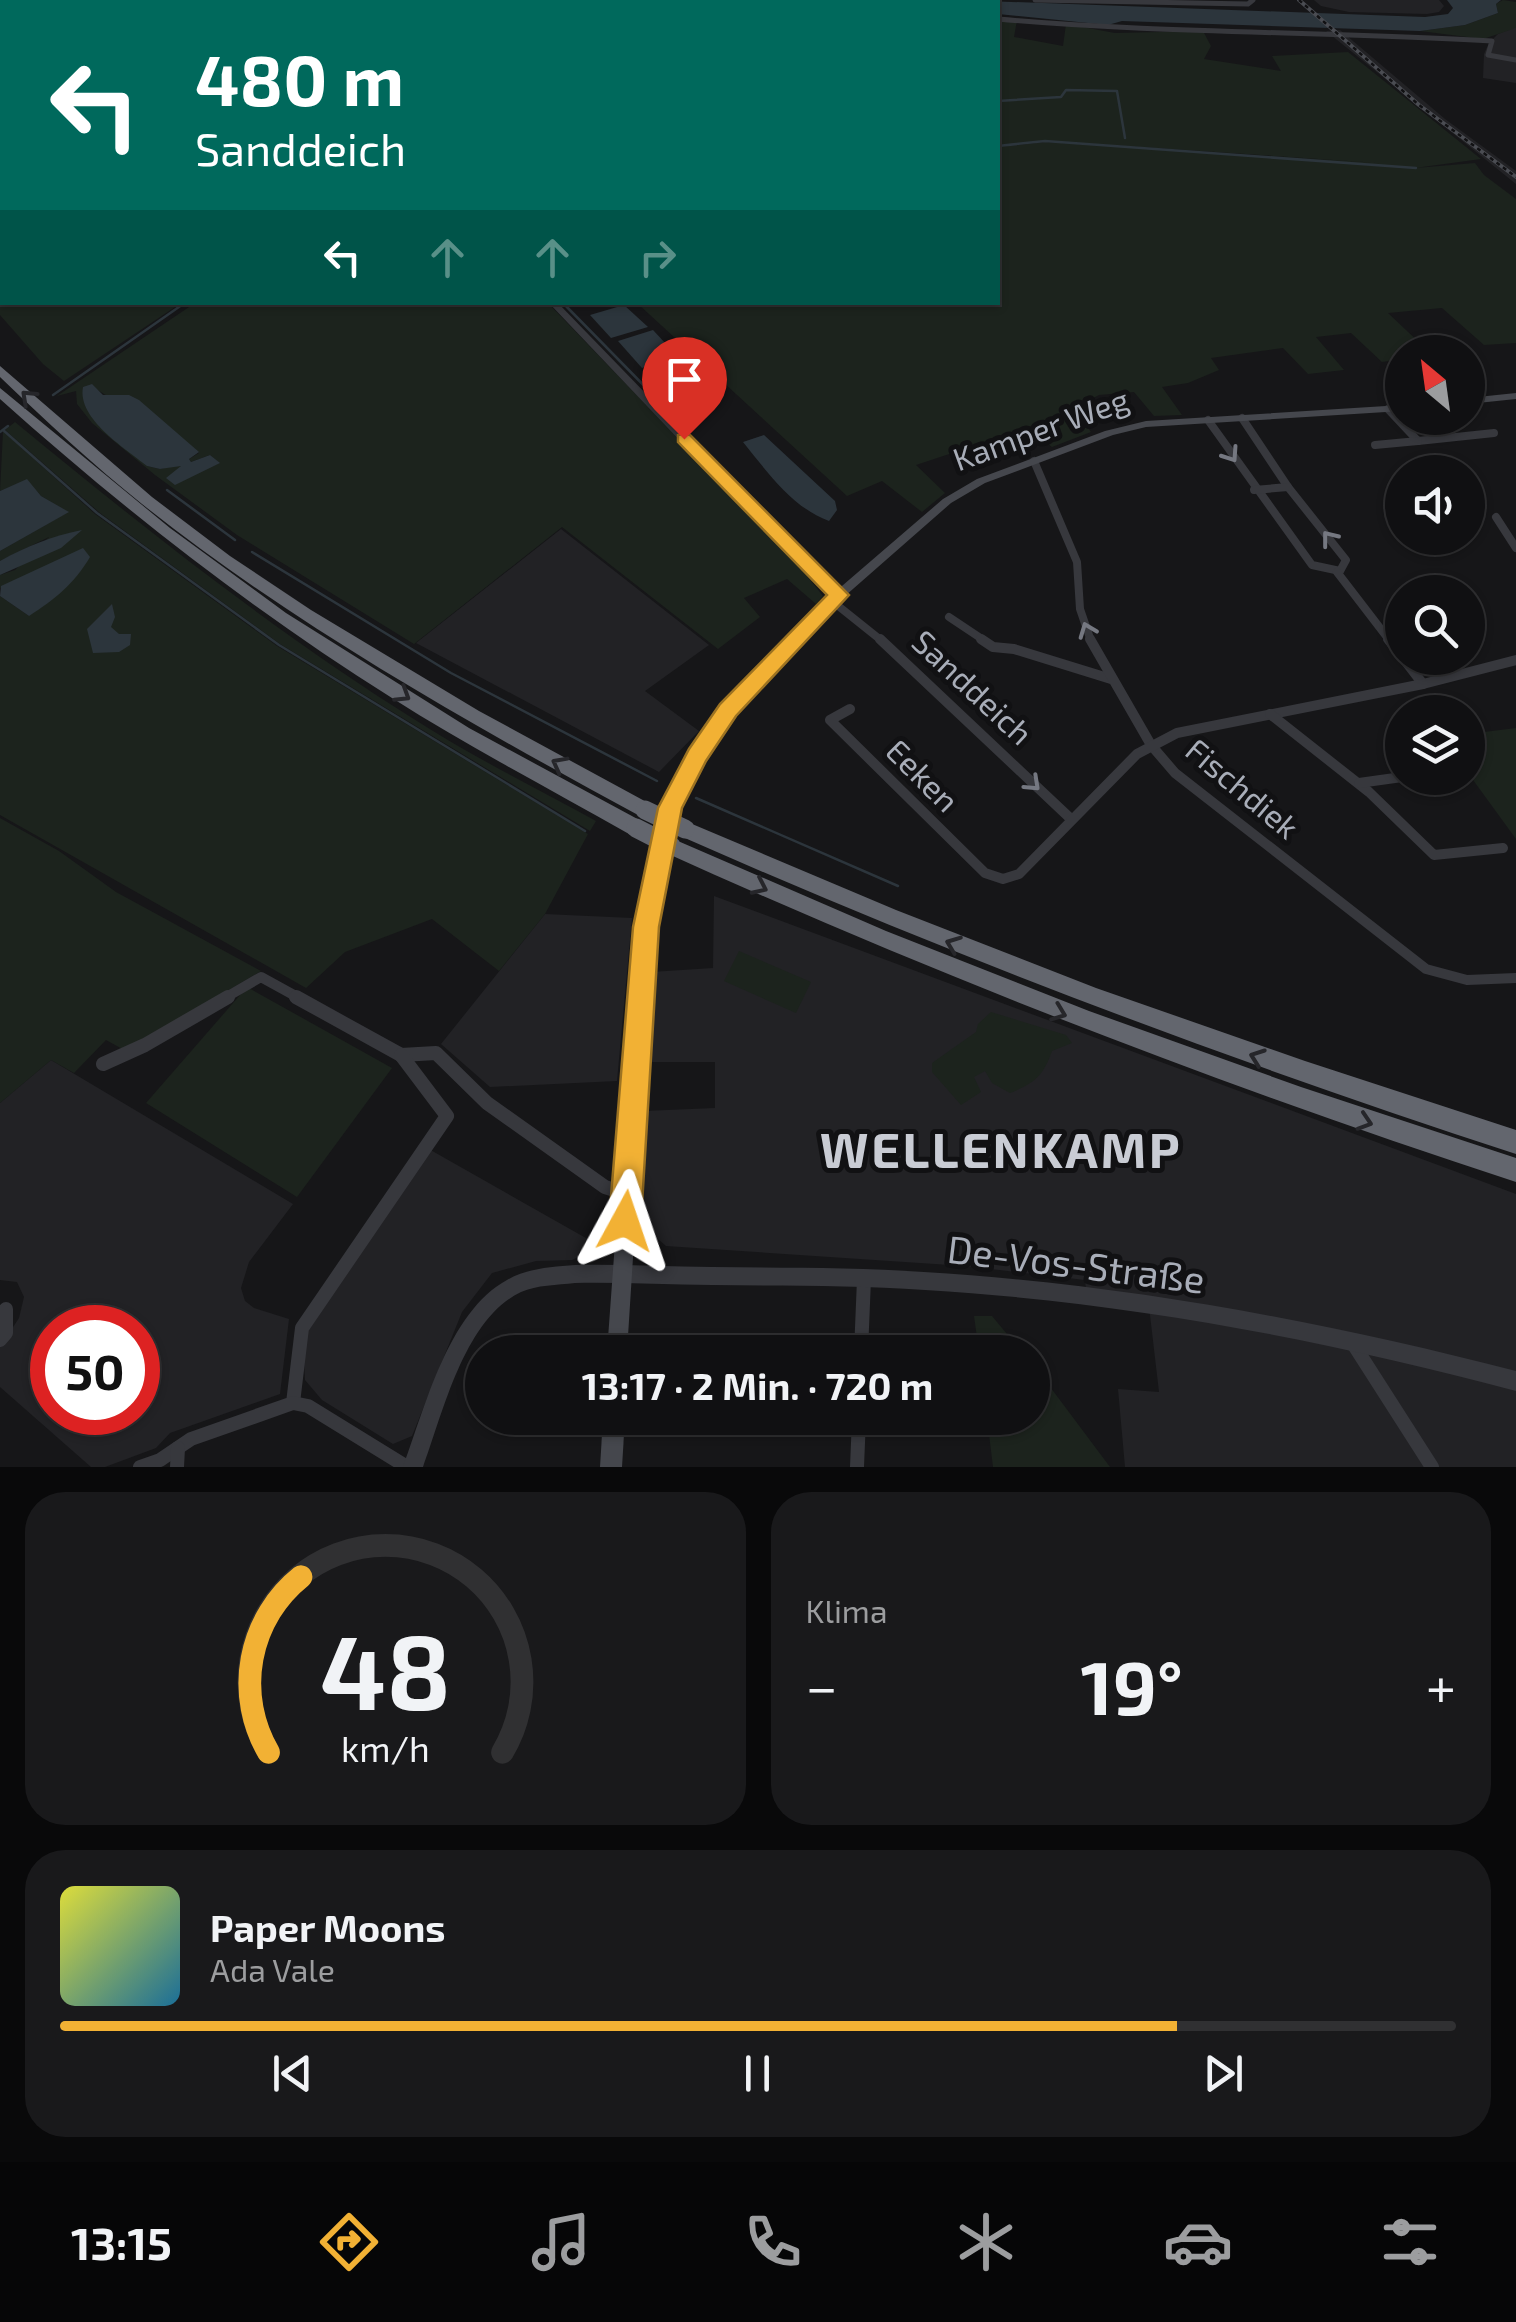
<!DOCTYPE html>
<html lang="de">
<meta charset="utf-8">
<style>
body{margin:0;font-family:"Exo 2",sans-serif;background:#19191b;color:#f1f3f6;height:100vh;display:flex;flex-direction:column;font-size:38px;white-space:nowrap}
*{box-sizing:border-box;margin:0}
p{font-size:32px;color:#9c9d9f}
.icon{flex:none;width:55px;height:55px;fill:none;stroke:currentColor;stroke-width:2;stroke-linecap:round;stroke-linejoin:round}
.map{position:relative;height:1467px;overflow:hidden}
.drawer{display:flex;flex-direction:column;gap:25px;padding:25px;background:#09090a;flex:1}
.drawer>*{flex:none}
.top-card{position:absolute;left:0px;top:0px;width:1000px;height:305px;box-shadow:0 2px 8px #0004,0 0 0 2px #303032;background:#00695c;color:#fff;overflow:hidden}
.needle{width:65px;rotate:331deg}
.controls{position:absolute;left:1385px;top:335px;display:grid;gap:20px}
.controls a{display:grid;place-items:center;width:100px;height:100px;border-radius:50%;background:#101012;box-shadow:0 2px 8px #0004,0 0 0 2px #303032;font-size:50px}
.speed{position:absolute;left:30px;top:1305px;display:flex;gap:20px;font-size:50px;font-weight:700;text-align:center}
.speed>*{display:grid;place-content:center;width:130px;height:130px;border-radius:50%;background:#101012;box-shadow:0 2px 8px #0004,0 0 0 2px #303032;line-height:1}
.speed .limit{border:15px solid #d22;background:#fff;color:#111}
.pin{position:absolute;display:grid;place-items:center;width:85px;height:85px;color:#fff;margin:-102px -42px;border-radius:50% 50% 50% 0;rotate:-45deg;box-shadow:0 0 10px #0007}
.pin .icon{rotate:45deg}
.me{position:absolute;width:110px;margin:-55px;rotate:5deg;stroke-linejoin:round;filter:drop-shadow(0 0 8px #0008)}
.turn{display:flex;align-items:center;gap:35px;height:210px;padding:0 30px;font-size:45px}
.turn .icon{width:130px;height:130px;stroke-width:2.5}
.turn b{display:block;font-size:70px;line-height:85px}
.lanes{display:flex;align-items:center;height:95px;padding:0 30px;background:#0003;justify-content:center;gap:50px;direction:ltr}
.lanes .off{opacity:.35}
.big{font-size:75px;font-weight:700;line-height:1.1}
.drawer .card{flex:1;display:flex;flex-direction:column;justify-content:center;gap:15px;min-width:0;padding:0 35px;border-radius:40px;background:#19191b}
.drawer .dial{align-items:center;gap:0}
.dial svg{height:260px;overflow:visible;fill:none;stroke:#303032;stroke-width:7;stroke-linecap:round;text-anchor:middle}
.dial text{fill:#f1f3f6;stroke:none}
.song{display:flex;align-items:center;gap:30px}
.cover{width:120px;height:120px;border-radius:15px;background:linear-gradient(135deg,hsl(60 70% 55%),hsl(200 70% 35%))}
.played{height:10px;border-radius:5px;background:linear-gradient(90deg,#f2b134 80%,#303032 80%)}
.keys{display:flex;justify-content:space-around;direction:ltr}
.heat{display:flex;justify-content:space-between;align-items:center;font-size:55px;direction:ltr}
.drawer .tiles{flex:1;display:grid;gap:25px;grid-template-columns:1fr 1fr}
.card:last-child{grid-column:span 2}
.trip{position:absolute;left:465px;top:1335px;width:585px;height:100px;border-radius:50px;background:#101012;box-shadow:0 2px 8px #0004,0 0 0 2px #303032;font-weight:700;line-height:100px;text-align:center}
.menu{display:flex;height:160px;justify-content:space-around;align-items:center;background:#060607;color:#9c9d9f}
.menu .icon{width:70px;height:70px}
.menu .active{color:#f2b134}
.menu b{font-size:45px;color:#f1f3f6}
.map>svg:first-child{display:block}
.built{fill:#222225;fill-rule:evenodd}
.green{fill:#1c231d;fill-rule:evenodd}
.water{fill:#2c353c}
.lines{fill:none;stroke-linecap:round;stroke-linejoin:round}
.stream{stroke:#2c353c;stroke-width:2.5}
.minor-far3{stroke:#37383d;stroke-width:5}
.minor-far2{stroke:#37383d;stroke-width:8}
.minor-far1{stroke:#37383d;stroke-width:10}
.minor{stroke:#37383d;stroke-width:14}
.tertiary{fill:#37383d;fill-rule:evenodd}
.secondary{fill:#45474d;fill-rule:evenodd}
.motorway{fill:#63666e;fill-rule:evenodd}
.rail-casing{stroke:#4a4c52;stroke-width:4}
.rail{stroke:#111113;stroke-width:2.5;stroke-dasharray:4;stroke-linecap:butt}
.motorway-bridge{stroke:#63666e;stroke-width:19}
.oneway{stroke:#26262a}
.oneway2{stroke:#757881}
.route{fill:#f2b134;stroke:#9d7322;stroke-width:2.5}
.labels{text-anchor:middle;stroke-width:10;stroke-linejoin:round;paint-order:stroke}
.street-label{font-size:32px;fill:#a8adb8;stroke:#111113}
.near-street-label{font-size:38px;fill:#a8adb8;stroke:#111113}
.near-district-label{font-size:50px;font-weight:bold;letter-spacing:2.5px;fill:#c9ccd4;stroke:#111113}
</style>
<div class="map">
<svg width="1516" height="1467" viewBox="0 0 1516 1467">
<rect width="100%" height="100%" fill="#161618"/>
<!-- built -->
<g class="built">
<path d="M 1314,0 L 1439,0 L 1444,6 L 1439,12 L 1427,14 L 1349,12 L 1321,6 Z"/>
<path d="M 1516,27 L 1516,83 L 1483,78 L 1484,54 L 1489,43 L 1498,34 Z"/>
<path d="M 1340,30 L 1445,119 L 1516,171 L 1516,184 L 1326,31 Z"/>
<path d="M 561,529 L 709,645 L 645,691 L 699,731 L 659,772 L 416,643 Z"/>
<path d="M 714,896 L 1516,1194 L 1516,1467 L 1125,1467 L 1118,1389 L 1159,1392 L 1148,1298 L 1086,1289 L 1085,1280 L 965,1266 L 666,1246 L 651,1233 L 641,1212 L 644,1111 L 715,1108 L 715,1062 L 647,1062 L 651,972 L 713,968 Z"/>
<path d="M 545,914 L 632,918 L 617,1081 L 490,1087 L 441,1044 Z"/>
<path d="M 51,1060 L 293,1204 L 249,1262 L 241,1288 L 245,1301 L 254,1308 L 289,1319 L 280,1394 L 170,1433 L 156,1448 L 105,1467 L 91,1467 L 0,1387 L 0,1347 L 19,1318 L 24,1297 L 17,1282 L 0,1280 L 0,1103 ZM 52,1328 L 138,1328 L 138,1412 L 52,1412 Z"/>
<path d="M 427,1148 L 600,1246 L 572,1260 L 536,1261 L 492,1273 L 462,1312 L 412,1436 L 393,1444 L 322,1400 L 305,1380 L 303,1341 L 313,1318 Z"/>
</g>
<!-- green -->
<g class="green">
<path d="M 1503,0 L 1516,2 L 1516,27 L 1513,29 L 1483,39 L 1420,31 L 1465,25 L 1498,13 L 1496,4 Z"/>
<path d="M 998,19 L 1017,20 L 1014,37 L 1063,46 L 1066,24 L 1115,33 L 1203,31 L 1211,46 L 1204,59 L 1281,71 L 1272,56 L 1348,52 L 1481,159 L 1415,168 L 1475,163 L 1484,175 L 1516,199 L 1516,343 L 1484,345 L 1442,308 L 1388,313 L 1425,348 L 1420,349 L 1423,352 L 1402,352 L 1402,359 L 1382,362 L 1351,333 L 1316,337 L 1344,370 L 1308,374 L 1283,348 L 1211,358 L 1219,370 L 1188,383 L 1162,387 L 1182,415 L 1154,416 L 1134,392 L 1099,395 L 1074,408 L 1091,432 L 1052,447 L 1028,428 L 916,465 L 945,493 L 922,512 L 882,481 L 847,496 L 637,303 L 998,302 L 998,147 L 1046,142 L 1379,163 L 1051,141 L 998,145 Z"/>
<path d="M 0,139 L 2,302 L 181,303 L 64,381 L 43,364 L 0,315 Z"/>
<path d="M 195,303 L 548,303 L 787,551 L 823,596 L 816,604 L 787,579 L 744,598 L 760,617 L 718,649 L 562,527 L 414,644 L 237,535 L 155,475 L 92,423 L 77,404 L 76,391 L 57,396 ZM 96,389 L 199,453 L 189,459 L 191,462 L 210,455 L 219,463 L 182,469 L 181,465 L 160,469 L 147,466 Z"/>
<path d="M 15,422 C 145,529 275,632 417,721 C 475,758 536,788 596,821 L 590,831 L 280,644 L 100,513 L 5,430 Z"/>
<path d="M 3,431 L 95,514 L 277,646 L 588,834 L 545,914 L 499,971 L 432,919 L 345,952 L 306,988 L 0,815 L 0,596 L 29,616 L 38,571 L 0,588 L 0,575 L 15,570 L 49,537 L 0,561 L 0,551 L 68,512 L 41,496 L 27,480 L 0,491 Z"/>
<path d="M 1516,728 L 1516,839 L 1468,773 L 1468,734 Z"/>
<path d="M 0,818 L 59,851 L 116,892 L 261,971 L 126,1051 L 106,1040 L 74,1073 L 51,1060 L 0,1103 Z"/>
<path d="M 739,951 L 811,982 L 796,1013 L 724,981 Z"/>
<path d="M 247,987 L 392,1068 L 297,1197 L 146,1103 Z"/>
<path d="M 991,1012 L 1066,1035 L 1072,1043 L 1052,1051 C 1043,1076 1035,1083 1010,1093 L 992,1083 L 985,1071 L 974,1077 L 981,1092 L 961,1105 L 932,1072 L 932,1063 L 976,1032 L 978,1024 Z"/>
<path d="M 974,1316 L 992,1316 L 1022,1352 L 979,1352 Z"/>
<path d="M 1033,1364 L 1110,1467 L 993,1467 L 987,1418 L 1032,1418 Z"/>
</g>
<!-- water -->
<g class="water">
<path d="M 855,0 L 959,0 L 1425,17 L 1448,14 L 1453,8 L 1447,0 L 1501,0 L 1496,4 L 1498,13 L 1465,25 L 1420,31 L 1122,21 L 1108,25 L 998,14 L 998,2 Z"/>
<path d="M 624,305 L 648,327 L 611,338 L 590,315 Z"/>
<path d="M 653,330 L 678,357 L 642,368 L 618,341 Z"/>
<path d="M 92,384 L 103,395 L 129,395 L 139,400 L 199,452 L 189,459 L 191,462 L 210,455 L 220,463 L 175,485 L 166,478 L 181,466 L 160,469 L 147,466 C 125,448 77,419 83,387 Z"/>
<path d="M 764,435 L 835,501 L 837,510 L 829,521 C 792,507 769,474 743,442 Z"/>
<path d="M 27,479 L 41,496 L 69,512 L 0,551 L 0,491 Z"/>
<path d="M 82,530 L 61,548 L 0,575 L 0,561 C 27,546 52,536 82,530 Z"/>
<path d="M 83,548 L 90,557 C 74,584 55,599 29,616 L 0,596 L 1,586 Z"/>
<path d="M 112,604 L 115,617 L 111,627 L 119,634 L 131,634 L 130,645 L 119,652 L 93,653 L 87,629 Z"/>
</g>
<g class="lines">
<!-- stream -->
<g class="stream">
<path d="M 998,101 L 1061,97 L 1066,90 L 1117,91 L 1125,138"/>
<path d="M 998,146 L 1045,141 L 1416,168"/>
<path d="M 562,302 L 663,405"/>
<path d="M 53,395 L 186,302"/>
<path d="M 3,430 L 97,513 L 279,645 L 585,831"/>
<path d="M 0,432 L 8,426"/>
<path d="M 167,490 L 235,540"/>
<path d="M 252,552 L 451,673 L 657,781"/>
<path d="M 696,798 L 898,886"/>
</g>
<!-- minor-far3 -->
<g class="minor-far3">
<path d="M 1035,0 L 1248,4 L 1253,0"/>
<path d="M 998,19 C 1162,34 1327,31 1492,41 L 1488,55 L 1516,60"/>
</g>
<!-- minor-far2 -->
<g class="minor-far2">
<path d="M 1388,409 L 1418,441 L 1494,433"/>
<path d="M 1208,420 L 1312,565 L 1340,571 L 1346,560 L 1288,487 L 1242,418"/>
<path d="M 1375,445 L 1418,441"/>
<path d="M 1034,461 L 1077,562 L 1080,609 L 1091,641"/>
<path d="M 1254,490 L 1288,487"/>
<path d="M 1496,517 L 1516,548"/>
<path d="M 1337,572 L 1390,641"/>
<path d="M 832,601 L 882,641"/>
<path d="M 949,617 L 985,641"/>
</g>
<!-- minor-far1 -->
<g class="minor-far1">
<path d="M 880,639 L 1071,819"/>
<path d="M 981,639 L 993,647 L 1014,649 L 1111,679"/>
<path d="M 1090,639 L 1151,745 L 1175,773 L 1426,969 L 1467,980 L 1516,978"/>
<path d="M 1388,639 L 1402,657"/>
<path d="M 1403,658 L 1423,684"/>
<path d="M 850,709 L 830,720 L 985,873 L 1003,879 L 1019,874 L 1137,754 L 1177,733 L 1423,684 L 1516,660"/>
<path d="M 1270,714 L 1369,792 L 1434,855 L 1503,848"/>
<path d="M 1359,783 L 1402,777"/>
<path d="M 223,999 L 261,977 L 301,999"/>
</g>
<!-- minor -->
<g class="minor">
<path d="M 296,997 L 401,1055 L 436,1053 L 487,1103 L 605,1187 L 627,1194"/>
<path d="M 103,1064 L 145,1045 L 228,997"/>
<path d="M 0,1340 L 6,1333 L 6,1309"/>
<path d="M 1352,1342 L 1432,1467"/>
<path d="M 861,1352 L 864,1279"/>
<path d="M 293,1403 L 302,1328 L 447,1116 L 401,1055"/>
<path d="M 140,1467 L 160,1460 L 191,1439 L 293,1403 L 308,1406 L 407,1467"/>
<path d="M 177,1467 L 178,1448"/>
<path d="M 857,1467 L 859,1418"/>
</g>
<!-- tertiary -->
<g class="tertiary">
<path d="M 2,135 L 2,139 L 0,140 L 0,136 Z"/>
<path d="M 548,302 L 557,302 L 812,565 L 843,592 L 845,595 L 843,598 L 835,598 L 804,571 Z"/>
<path d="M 575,1265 C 620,1264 666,1267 712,1267 C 783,1268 854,1267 924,1272 C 1125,1284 1322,1321 1516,1371 L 1516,1391 C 1322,1339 1125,1302 925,1290 C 854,1285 783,1286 712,1285 C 666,1285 620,1282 575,1283 C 557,1285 537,1285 521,1292 C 464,1319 443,1413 423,1467 L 403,1467 C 425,1408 448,1312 507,1280 C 527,1268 552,1267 575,1265 Z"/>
</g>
<!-- secondary -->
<g class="secondary">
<path d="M 1516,393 L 1516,399 L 1468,404 L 1468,398 Z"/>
<path d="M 1402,405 L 1402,411 L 1146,427 L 1113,435 L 985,483 L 951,503 L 829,610 L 733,714 L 702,758 L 677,808 L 654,927 L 627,1352 L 607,1352 L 638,927 L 663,808 L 692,751 L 723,706 L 821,604 L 943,499 L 977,479 L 1105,431 L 1146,421 Z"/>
<path d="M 603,1418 L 625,1418 L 622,1467 L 600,1467 Z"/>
</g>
<!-- motorway -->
<g class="motorway">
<path d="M 0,366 L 152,497 L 230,556 L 311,610 L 479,711 L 652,805 L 654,810 L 652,815 L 645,818 L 638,815 C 467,722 295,626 142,504 C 92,464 46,421 0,377 Z"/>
<path d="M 0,388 L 170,528 L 286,613 L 469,728 L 643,822 L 645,828 L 643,834 L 636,836 L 629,834 C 550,789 469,747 392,698 C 252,610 123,509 0,399 Z"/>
<path d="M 685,821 L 896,910 L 1096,988 L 1305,1061 L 1516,1130 L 1516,1154 C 1231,1061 952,956 678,835 L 676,829 L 678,823 Z"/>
<path d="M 671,838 L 886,931 L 1089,1011 L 1301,1087 L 1516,1158 L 1516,1182 C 1226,1087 942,978 664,852 L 661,846 L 664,840 Z"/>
</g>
<!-- rail casing -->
<g class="rail-casing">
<path id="rail" d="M 1299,0 L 1419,105 L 1516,177"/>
</g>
<!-- rail -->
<use href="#rail" class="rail"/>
<!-- motorway-bridge -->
<g class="motorway-bridge">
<path d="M 645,810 L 685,829"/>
<path d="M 636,828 L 671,846"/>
</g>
</g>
<!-- one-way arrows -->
<defs><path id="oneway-chevron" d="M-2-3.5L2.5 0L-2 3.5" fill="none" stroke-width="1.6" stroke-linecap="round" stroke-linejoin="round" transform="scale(2.5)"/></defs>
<g class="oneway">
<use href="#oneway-chevron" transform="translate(28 397) rotate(-137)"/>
<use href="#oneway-chevron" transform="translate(403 695) rotate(32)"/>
<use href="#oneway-chevron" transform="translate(559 764) rotate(-152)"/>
<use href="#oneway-chevron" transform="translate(760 887) rotate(25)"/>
<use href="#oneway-chevron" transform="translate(953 944) rotate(-159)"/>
<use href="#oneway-chevron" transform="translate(1059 1013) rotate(21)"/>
<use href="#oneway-chevron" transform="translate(1257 1057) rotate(-160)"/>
<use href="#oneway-chevron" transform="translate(1365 1122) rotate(18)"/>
</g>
<g class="oneway2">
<use href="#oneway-chevron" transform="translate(1231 455) rotate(56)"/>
<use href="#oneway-chevron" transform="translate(1329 538) rotate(-128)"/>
<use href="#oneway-chevron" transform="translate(1087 630) rotate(-111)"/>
<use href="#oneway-chevron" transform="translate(1033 784) rotate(43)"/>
</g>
<!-- route -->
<path class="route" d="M 684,434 L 690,435 L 849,595 L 736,716 L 706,761 L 682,808 L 659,927 L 641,1221 L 636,1232 L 625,1237 L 614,1232 L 609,1221 L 633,927 L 658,808 L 689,749 L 720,704 L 827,595 L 678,442 L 678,435 Z"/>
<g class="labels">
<!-- street labels -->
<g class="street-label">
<text transform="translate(1041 430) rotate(-20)" y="11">Kamper Weg</text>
<text transform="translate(972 688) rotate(43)" y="11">Sanddeich</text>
<text transform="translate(922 776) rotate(45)" y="11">Eeken</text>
<text transform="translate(1242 789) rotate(40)" y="11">Fischdiek</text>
</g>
<!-- near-street labels -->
<g class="near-street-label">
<text transform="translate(1076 1265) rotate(7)" y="13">De-Vos-Straße</text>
</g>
<!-- near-district labels -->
<g class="near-district-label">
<text x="1001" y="1168">WELLENKAMP</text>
</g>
</g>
</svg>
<div class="controls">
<a><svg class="needle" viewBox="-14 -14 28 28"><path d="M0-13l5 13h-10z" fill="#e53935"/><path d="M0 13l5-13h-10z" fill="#9c9d9f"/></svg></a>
<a><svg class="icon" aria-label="sound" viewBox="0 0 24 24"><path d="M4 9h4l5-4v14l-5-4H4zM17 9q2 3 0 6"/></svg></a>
<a><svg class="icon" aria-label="search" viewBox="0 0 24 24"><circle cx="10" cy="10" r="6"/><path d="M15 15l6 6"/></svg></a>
<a><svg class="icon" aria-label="layers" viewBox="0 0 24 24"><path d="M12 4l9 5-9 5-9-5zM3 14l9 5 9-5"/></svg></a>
</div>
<div class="speed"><div class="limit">50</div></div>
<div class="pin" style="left:684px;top:439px;background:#d93025"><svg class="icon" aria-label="arrive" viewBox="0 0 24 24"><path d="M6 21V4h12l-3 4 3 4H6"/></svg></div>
<svg class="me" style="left:625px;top:1221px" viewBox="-20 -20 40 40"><path d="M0-17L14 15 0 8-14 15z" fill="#f2b134" stroke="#fff" stroke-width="4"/></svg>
<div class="trip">13:17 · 2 Min. · 720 m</div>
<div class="top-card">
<div class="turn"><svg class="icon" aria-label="left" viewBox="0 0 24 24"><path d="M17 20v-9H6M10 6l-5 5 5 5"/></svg><div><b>480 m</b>Sanddeich</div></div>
<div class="lanes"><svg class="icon" aria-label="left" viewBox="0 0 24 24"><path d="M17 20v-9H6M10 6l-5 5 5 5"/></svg><svg class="icon off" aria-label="ahead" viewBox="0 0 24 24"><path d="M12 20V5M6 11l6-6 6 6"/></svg><svg class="icon off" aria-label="ahead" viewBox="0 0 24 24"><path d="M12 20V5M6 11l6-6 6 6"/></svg><svg class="icon off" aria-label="right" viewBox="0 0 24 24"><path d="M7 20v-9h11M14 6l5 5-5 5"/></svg></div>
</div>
</div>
<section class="drawer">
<div class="tiles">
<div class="card dial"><svg viewBox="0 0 100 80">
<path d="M14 69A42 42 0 1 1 86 69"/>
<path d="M14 69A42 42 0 0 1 24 15" stroke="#f2b134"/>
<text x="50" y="56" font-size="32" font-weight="700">48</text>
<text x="50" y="72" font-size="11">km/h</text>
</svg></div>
<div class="card"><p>Klima</p>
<div class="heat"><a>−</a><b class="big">19°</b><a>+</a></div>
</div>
<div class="card">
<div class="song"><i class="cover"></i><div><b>Paper Moons</b><p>Ada Vale</p></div></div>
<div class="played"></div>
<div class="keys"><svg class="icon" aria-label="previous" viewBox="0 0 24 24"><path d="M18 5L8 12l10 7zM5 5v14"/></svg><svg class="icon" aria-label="pause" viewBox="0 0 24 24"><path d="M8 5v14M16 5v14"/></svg><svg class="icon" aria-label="next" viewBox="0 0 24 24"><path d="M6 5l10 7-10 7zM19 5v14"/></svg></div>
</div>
</div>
</section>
<nav class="menu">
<b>13:15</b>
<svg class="icon active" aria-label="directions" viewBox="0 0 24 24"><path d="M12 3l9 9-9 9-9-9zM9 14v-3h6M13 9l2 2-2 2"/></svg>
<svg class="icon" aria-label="music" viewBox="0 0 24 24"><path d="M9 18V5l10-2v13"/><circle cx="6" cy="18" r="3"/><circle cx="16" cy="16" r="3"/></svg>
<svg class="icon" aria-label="phone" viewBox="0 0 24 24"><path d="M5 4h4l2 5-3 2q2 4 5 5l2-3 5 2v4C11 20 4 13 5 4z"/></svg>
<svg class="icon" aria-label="climate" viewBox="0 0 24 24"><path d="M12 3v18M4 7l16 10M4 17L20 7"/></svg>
<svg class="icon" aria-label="car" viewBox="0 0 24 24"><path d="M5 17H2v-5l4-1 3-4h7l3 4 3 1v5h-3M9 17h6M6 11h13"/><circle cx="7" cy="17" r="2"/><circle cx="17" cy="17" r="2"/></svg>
<svg class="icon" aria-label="filters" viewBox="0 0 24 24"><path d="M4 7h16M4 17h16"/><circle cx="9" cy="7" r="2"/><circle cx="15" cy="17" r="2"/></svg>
</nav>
